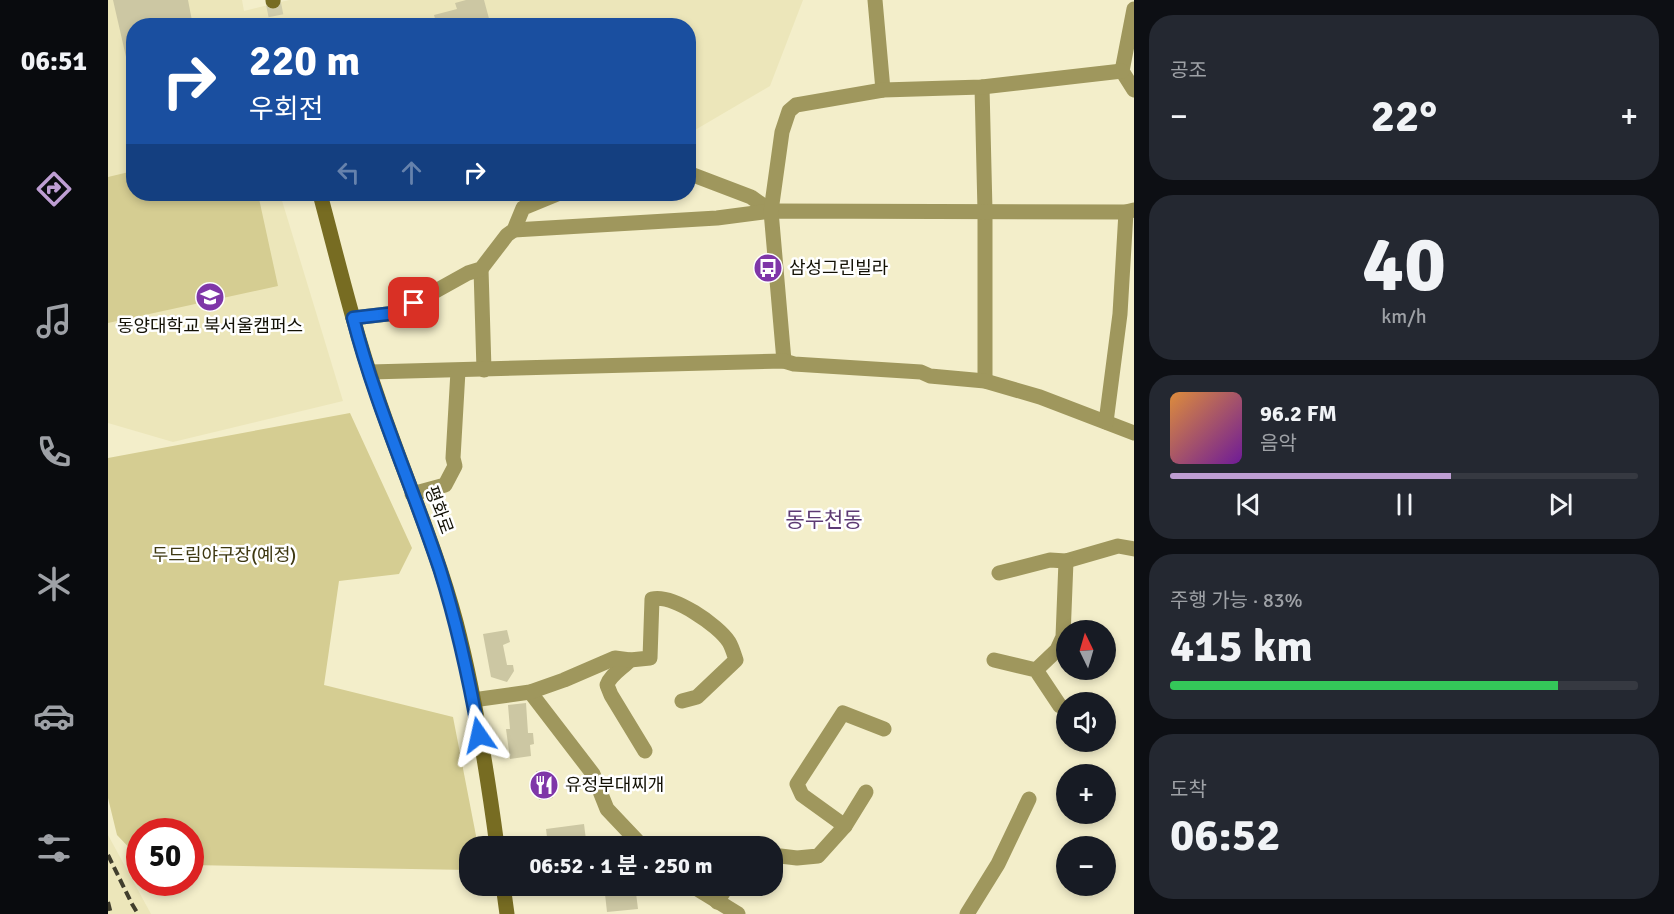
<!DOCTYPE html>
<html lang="ko">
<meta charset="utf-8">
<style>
body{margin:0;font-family:Signika,"Noto Sans KR",sans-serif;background:#242831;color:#f1f3f6;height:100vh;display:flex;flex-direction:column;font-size:22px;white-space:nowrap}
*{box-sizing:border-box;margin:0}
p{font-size:20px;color:#9ea1a6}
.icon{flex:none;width:33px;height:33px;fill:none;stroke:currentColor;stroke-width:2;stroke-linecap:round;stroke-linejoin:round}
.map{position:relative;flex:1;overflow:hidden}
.sheet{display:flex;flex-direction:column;gap:15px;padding:15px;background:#0d0f14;width:540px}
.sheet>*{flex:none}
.top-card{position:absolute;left:18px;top:18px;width:570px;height:183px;border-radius:24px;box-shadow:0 3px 9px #0003;background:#1a4fa0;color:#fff;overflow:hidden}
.needle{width:39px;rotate:355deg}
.buttons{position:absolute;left:948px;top:620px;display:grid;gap:12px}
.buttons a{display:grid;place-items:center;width:60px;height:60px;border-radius:50%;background:#171b24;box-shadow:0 3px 9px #0003;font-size:30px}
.speed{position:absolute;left:18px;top:818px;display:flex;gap:12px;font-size:30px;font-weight:700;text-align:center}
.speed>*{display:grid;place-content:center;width:78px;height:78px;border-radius:50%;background:#171b24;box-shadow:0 3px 9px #0003;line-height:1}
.speed .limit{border:9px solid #d22;background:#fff;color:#111}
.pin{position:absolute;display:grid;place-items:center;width:51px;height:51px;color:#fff;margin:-26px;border-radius:12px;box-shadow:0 3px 9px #0006}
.me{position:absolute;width:66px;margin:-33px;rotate:349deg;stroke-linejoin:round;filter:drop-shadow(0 0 4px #0008)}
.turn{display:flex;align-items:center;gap:21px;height:126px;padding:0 24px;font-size:27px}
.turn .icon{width:78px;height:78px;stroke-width:2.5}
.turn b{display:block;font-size:42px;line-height:51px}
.lanes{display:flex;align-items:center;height:57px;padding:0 24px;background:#0003;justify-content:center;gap:30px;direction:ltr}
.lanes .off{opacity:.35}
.big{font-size:45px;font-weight:700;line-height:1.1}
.sheet .tile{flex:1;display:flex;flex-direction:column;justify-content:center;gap:9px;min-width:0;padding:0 21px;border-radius:24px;background:#242831}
.sheet .dial{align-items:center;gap:0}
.dial b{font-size:78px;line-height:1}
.song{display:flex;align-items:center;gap:18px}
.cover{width:72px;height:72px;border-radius:9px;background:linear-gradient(135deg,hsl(30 70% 55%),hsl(280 70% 35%))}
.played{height:6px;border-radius:3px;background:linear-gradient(90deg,#be9ed3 60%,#363941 60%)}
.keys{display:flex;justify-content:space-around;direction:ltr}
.heat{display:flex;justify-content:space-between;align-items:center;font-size:33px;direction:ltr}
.charge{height:9px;border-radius:4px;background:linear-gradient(90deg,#34c759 83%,#363941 0)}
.trip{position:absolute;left:351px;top:836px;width:324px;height:60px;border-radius:24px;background:#171b24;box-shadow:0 3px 9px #0003;font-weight:700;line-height:60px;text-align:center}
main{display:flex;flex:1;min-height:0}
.menu{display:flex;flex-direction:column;width:108px;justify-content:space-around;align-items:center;background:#090b0e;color:#9ea1a6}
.menu .icon{width:42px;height:42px}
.menu .on{color:#be9ed3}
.menu b{font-size:27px;color:#f1f3f6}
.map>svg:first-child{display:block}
.built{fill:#ece6ba}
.green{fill:#d5cd92}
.building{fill:#ccc7a3}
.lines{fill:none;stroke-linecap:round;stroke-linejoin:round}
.secondary-tunnel{stroke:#d1cdac;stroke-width:15;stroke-dasharray:15 8;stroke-linecap:butt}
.street{stroke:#9f975d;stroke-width:15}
.secondary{stroke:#776c22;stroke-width:15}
.rail{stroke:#413e2d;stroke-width:4;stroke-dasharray:9 4.5;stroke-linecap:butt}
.route-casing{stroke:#114b97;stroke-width:15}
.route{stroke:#1a73e8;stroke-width:10}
.labels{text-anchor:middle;stroke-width:5;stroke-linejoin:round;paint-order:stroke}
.poi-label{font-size:18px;fill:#121004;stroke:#fff;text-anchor:start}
.street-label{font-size:18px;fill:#121004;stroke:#fff}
.park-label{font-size:18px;fill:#3e3811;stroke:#fff}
.quarter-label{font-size:21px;fill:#5d3a73;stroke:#fff}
</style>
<main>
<nav class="menu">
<b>06:51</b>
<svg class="icon on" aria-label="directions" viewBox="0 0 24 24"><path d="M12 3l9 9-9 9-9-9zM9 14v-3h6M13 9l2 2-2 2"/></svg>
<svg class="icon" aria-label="music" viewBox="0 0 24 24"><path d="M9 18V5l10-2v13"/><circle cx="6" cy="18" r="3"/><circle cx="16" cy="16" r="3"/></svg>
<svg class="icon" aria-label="phone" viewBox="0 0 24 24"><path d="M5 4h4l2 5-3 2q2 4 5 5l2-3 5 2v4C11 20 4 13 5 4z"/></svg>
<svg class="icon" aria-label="climate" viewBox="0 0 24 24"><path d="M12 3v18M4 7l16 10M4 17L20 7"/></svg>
<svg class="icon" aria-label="car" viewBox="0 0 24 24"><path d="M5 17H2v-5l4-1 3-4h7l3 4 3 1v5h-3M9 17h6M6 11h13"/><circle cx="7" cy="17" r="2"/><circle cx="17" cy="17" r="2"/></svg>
<svg class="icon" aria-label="filters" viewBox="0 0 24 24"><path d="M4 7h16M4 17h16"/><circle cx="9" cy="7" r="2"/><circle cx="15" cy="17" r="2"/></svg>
</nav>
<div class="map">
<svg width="1026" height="914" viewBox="0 0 1026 914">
<rect width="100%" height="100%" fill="#f3eeca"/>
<!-- built -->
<g class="built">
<path d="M 0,0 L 134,0 L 136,11 L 181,0 L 695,0 L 662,86 L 587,130 L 581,131 L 580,26 L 26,26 L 26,194 L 172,194 L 235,401 L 65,442 L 0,423 Z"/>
<path d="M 0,835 L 43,914 L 0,914 Z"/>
</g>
<!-- green -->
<g class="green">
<path d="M 25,171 L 26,194 L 150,194 L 170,286 L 0,323 L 0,177 Z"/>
<path d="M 242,413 L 304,548 L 291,574 L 231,581 L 216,685 L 345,717 L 370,846 L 362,846 L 361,870 L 83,865 L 82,831 L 32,831 L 31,858 L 9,835 L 0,798 L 0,458 Z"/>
</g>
<!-- building -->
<g class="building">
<path d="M 5,0 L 80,0 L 85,26 L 26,26 L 26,69 L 21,70 Z"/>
<path d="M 358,0 L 376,0 L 383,26 L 329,26 L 326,15 L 349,9 L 347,3 Z"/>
<path d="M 399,630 L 402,642 L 395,645 L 399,665 L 405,665 L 406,671 L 399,682 L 383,677 L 375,634 Z"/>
<path d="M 418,703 L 420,733 L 425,733 L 426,744 L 422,745 L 423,756 L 402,759 L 398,729 L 402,729 L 400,705 Z"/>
<path d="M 442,770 L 445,798 L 431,800 L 428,771 Z"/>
<path d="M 476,824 L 478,840 L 440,845 L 438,829 Z"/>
<path d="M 496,885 L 527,885 L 530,909 L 499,912 Z"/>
</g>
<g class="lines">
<!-- secondary-tunnel -->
<path class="secondary-tunnel" d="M 165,1 L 170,26"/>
<!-- street -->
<g class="street">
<path d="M 767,0 L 775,90"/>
<path d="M 1026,9 L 1014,71 L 1026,90"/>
<path d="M 874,87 L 877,211 L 877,381"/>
<path d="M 580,173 L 643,197 L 663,211"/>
<path d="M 406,230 L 609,218 L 663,211 L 1018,212 L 1026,210"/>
<path d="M 373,269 L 376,370"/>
<path d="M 245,318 L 288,313 L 360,273 L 373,269 L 399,235 L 406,230 L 415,208 L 449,194"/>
<path d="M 676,361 L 663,211 L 674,132 L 681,111 L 688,105 L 775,90 L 874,87 L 1014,71"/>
<path d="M 262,372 L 676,361 L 686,364 L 813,372 L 822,376 L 877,381 L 932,397 L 1026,433"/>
<path d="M 998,422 L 1012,314 L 1018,212"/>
<path d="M 304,494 L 337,485 L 347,466 L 345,458 L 350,371"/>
<path d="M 891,573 L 942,560 L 958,561 L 1010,546 L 1026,549"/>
<path d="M 522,660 C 515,668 502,675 499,685 L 503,695 L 537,751"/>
<path d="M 886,660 L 928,670 L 952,706"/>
<path d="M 928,670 L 949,650 L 955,637 L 958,561"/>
<path d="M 422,692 L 485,774 L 499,809 L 534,846"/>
<path d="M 365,700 L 422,692 L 456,680 L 507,658 L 522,660 L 542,658 L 544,599 C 565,594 610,625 621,642 C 624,647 626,654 628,660 L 589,697 L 574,701"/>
<path d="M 737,826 L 694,795 L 689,784 L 735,713 L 776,729"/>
<path d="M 664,855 L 689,858 L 710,856 L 737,826 L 758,792"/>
<path d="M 583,885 L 630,914"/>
<path d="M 609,902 L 620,885"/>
<path d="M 859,914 L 890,864 L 921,799"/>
</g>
<!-- secondary -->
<g class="secondary">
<path d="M 165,0 L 165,1"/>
<path d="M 212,194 C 230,261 246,329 269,395 C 294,470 328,546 348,622 C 367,695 379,771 389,846"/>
<path d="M 395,885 L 399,914"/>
</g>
<!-- rail -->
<g class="rail">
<path d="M 0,855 L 24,904 L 30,914"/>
<path d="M 0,902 L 3,914"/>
</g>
</g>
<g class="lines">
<!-- route casing -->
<g class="route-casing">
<path id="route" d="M 306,303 L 288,313 L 245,318 C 267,404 304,485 332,570 C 349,624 361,679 371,735"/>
</g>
<!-- route -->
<use href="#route" class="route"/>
</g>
<!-- icons -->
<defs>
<g id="bus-disc" transform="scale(1.5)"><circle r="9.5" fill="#7f36a8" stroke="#fff"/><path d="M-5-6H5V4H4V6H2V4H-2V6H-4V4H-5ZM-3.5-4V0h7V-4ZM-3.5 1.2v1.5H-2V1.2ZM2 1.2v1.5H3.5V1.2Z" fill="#fff"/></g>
<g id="university-disc" transform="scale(1.5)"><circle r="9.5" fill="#7f36a8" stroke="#fff"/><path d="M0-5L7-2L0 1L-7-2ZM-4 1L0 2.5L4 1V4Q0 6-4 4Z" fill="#fff"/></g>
<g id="restaurant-disc" transform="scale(1.5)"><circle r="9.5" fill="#7f36a8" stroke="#fff"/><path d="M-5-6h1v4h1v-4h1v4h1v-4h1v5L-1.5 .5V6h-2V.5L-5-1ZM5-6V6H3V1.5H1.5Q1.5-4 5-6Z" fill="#fff"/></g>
</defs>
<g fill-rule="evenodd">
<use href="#bus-disc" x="660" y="268"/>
<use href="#university-disc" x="102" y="297"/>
<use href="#restaurant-disc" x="436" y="785"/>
</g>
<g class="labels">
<!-- poi labels -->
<g class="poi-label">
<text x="681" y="274">삼성그린빌라</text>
<text x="102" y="332" text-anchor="middle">동양대학교 북서울캠퍼스</text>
<text x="457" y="791">유정부대찌개</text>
</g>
<!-- street labels -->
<g class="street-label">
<text transform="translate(331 510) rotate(70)" y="6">평화로</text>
</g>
<!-- park labels -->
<g class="park-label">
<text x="116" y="561">두드림야구장(예정)</text>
</g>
<!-- quarter labels -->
<g class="quarter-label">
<text x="716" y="527">동두천동</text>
</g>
</g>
</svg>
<div class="buttons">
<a><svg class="needle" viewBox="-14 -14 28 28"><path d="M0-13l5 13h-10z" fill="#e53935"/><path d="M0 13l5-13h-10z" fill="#9ea1a6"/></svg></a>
<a><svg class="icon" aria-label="sound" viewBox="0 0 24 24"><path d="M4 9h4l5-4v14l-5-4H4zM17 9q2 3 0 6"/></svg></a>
<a>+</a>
<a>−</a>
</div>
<div class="speed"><div class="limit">50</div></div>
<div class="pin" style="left:306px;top:303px;background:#d93025"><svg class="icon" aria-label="arrive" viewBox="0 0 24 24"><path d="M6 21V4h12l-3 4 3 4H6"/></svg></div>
<svg class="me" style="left:371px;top:735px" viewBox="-20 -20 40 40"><path d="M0-17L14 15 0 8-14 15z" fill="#1a73e8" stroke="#fff" stroke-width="4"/></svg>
<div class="trip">06:52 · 1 분 · 250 m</div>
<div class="top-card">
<div class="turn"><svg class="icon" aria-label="right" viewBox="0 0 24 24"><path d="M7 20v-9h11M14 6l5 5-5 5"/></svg><div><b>220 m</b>우회전</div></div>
<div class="lanes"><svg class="icon off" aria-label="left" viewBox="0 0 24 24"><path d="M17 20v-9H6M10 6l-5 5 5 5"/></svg><svg class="icon off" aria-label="ahead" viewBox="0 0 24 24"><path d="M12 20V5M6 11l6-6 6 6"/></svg><svg class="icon" aria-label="right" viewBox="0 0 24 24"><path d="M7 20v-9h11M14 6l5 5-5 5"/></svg></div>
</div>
</div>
<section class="sheet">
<div class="tile"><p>공조</p>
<div class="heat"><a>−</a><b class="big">22°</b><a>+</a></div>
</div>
<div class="tile dial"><b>40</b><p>km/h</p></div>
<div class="tile">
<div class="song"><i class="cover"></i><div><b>96.2 FM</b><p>음악</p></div></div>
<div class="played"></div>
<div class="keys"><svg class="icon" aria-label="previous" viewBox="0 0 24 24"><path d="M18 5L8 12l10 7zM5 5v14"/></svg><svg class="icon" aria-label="pause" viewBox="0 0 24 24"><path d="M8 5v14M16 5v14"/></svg><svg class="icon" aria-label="next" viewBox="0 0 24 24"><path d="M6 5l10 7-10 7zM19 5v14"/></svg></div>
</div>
<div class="tile"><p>주행 가능 · 83%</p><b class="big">415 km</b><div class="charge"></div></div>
<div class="tile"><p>도착</p><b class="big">06:52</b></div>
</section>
</main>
